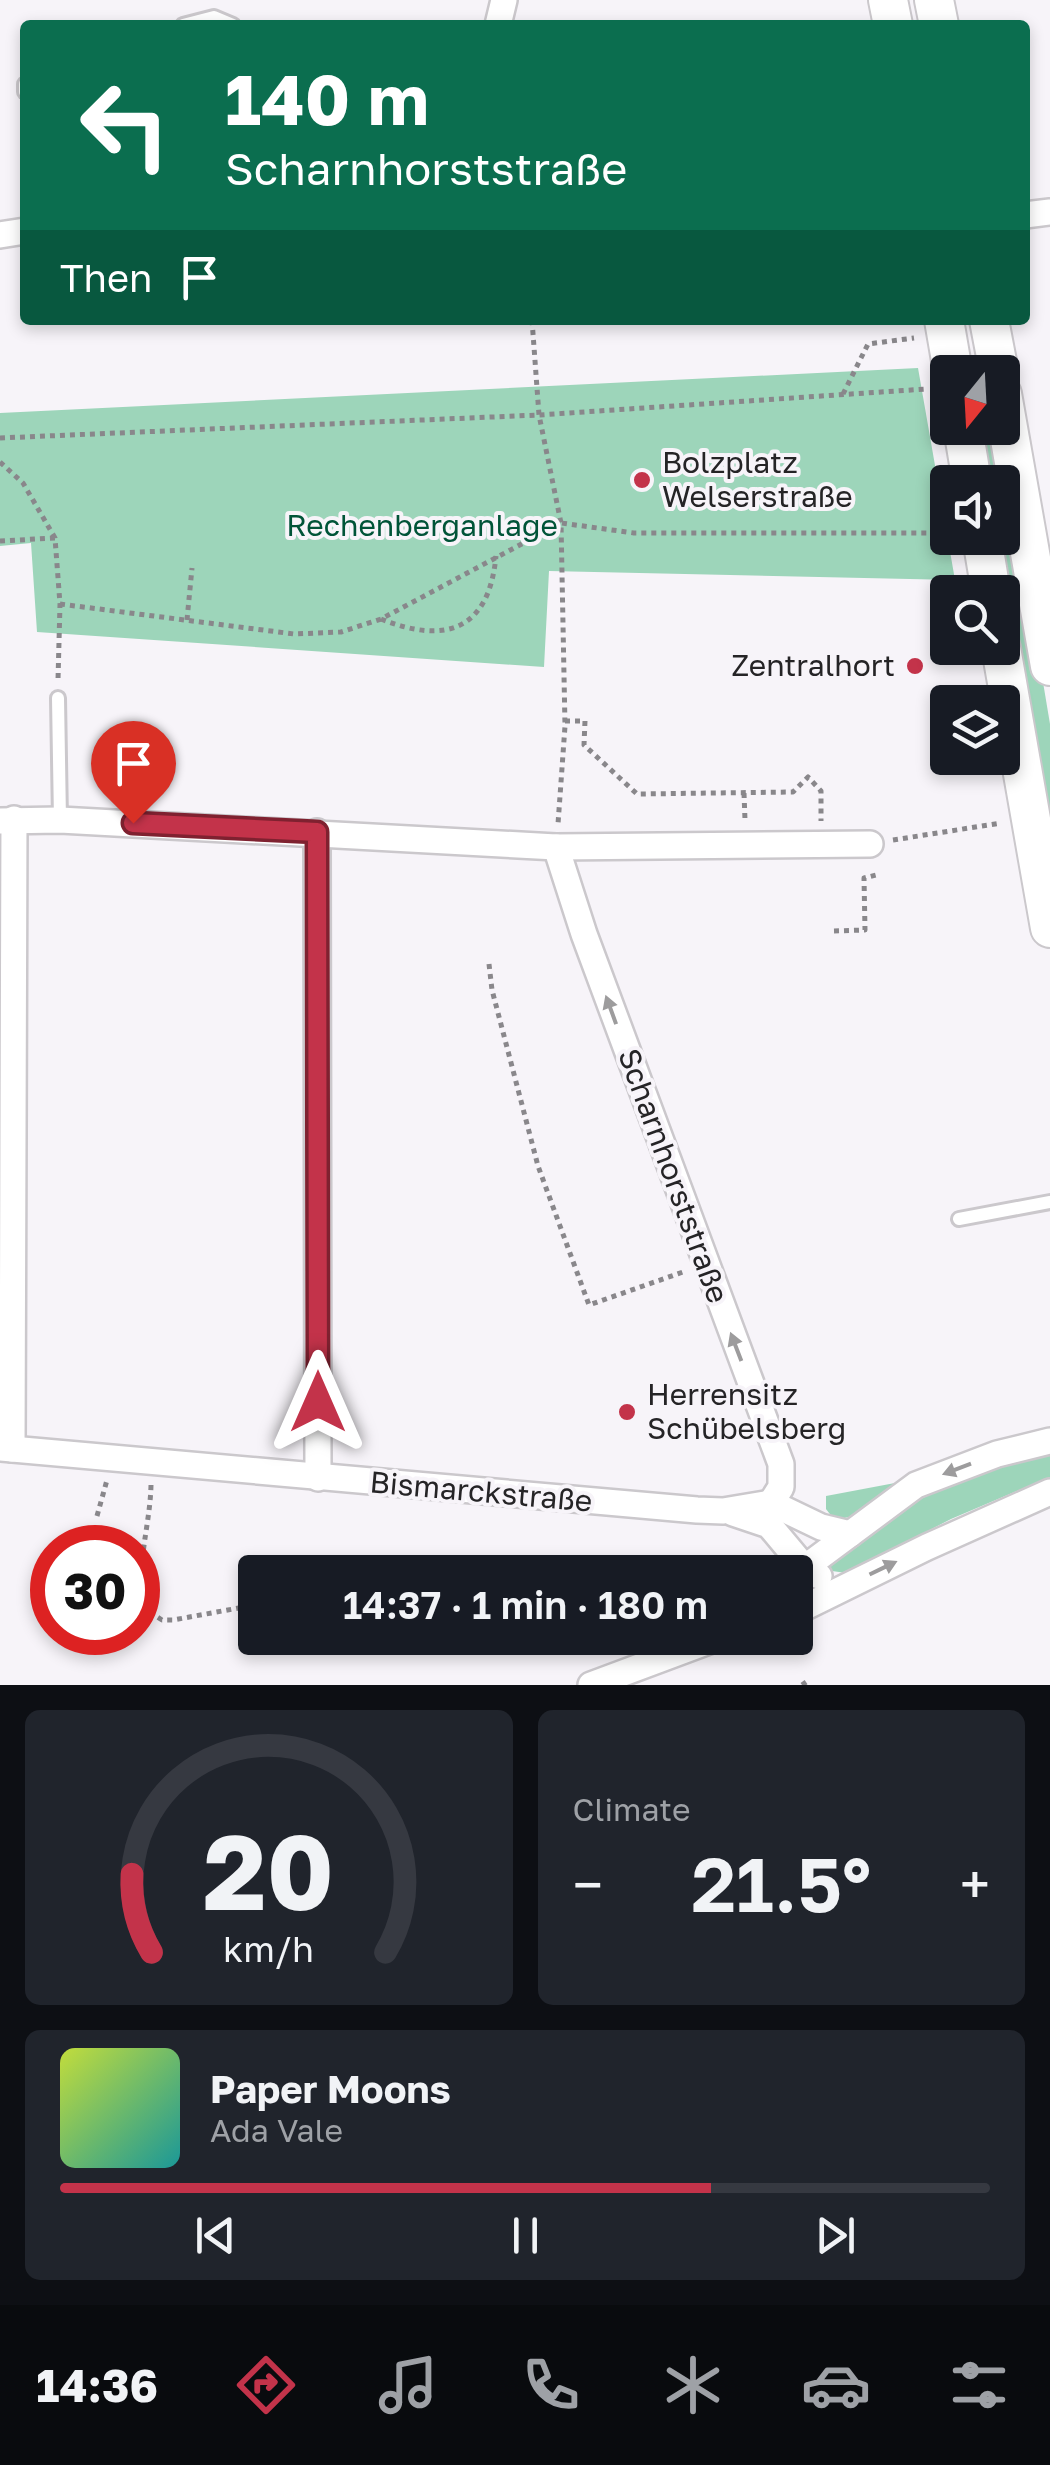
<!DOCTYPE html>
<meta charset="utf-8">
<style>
body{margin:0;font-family:"Golos Text",sans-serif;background:#20242c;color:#f1f3f6;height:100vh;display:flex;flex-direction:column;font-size:38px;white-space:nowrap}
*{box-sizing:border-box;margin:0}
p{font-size:32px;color:#9ea1a6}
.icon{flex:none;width:55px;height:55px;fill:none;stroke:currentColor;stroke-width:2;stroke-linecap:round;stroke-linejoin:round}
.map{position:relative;height:1685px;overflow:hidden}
.side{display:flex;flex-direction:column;gap:25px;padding:25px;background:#0d0f14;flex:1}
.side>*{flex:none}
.banner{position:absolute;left:20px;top:20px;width:1010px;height:305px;border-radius:10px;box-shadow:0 5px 15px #0003;background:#0b6e4f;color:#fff;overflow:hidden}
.needle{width:65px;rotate:198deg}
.controls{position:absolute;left:930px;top:355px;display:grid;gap:20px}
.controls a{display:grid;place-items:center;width:90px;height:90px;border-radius:10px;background:#171b24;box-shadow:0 5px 15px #0003;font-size:50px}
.speed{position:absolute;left:30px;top:1525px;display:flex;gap:20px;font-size:50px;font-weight:700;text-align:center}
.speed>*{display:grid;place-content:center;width:130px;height:130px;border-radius:50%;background:#171b24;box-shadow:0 5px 15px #0003;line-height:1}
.speed .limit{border:15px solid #d22;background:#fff;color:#111}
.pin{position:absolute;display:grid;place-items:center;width:85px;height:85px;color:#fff;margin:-102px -42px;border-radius:50% 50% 50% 0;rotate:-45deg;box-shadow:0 0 10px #0007}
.pin .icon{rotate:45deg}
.me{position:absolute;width:110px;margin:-55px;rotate:0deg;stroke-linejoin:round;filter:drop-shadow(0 0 8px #0008)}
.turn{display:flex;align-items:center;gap:35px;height:210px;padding:0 40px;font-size:45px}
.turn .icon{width:130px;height:130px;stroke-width:2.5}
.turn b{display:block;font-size:70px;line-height:85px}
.then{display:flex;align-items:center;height:95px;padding:0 40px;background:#0003;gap:20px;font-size:38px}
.big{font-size:75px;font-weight:600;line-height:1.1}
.side .widget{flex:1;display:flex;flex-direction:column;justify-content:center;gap:15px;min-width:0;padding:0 35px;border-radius:15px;background:#20242c}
.side .dial{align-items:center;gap:0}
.dial svg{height:260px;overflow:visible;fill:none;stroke:#363941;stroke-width:7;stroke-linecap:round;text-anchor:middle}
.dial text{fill:#f1f3f6;stroke:none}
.song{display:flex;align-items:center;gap:30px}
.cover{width:120px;height:120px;border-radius:15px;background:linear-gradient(135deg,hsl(70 70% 55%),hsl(180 70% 35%))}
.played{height:10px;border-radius:5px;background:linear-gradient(90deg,#c3334a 70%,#363941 70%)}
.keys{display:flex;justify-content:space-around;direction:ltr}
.heat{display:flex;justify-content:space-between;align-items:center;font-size:55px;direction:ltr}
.side .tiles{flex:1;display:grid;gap:25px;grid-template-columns:1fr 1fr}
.widget:last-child{grid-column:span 2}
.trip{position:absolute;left:238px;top:1555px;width:575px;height:100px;border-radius:10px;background:#171b24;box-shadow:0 5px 15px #0003;font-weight:600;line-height:100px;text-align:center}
.tabs{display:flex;height:160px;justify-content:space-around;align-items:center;background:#090b0e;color:#9ea1a6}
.tabs .icon{width:70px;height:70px}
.tabs .selected{color:#c3334a}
.tabs b{font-size:45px;color:#f1f3f6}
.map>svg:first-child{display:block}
.green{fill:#9dd5ba}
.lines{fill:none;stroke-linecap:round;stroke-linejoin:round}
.lane-casing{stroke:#cbc8cc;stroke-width:18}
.street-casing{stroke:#cbc8cc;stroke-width:30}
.primary-casing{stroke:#cbc8cc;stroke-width:42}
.path{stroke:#89878b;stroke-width:5;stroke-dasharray:5 5;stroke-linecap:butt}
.lane{stroke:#fff;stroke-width:12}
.street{stroke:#fff;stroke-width:25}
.primary{stroke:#fff;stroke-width:38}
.oneway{fill:#9d9c9d}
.route-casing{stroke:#7f2130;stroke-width:25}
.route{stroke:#c3334a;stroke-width:18}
.poi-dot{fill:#c3334a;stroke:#f7f4f9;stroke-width:4}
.labels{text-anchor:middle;stroke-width:8;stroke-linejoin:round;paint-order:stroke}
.poi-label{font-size:30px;fill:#252426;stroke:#f7f4f9;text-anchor:start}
.park-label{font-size:30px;fill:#005438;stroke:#f7f4f9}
.street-label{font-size:30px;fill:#252426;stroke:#f7f4f9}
</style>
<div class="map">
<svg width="1050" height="1685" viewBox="0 0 1050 1685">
<rect width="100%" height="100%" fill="#f7f4f9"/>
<!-- green -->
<g class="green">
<path d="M 918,368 L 955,580 L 549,571 L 544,667 L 37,632 L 31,543 L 0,546 L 0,413 Z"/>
<path d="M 976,428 L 994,428 L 1013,512 L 1003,514 L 1002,482 L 985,482 Z"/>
<path d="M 1018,533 L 1050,724 L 1050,842 L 994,538 Z"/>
<path d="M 1050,1450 L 1050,1477 L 951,1519 L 846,1573 L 832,1571 L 829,1566 L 914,1502 L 966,1478 Z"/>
<path d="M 895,1483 C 880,1503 858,1521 833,1518 L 826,1509 L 826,1496 Z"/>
</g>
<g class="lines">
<!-- lane casing -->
<g class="lane-casing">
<g id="lane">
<path d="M 183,25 L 214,17 L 233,25"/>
<path d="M 25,84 L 25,92"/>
<path d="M 58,698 L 60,820"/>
<path d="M 959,1219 L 1050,1202"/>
</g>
</g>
<!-- street casing -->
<g class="street-casing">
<g id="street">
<path d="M 498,25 L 504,0"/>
<path d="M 1025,215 L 1050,212"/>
<path d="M 0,235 L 25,231"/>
<path d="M 0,821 L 60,820 L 556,847 L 870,844"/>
<path d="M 317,832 L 318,1478"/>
<path d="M 556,847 L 584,934 L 781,1464 L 781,1487 L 771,1503"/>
<path d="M 0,1448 L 697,1510 L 723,1511 L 771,1503 L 821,1527 L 850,1534"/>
<path d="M 12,1449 L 14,819"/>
<path d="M 733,1513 L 769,1525 L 805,1568 L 819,1576"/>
<path d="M 795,1575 L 916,1485 L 997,1454 L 1050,1441"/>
<path d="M 795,1612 L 927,1547 L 1050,1492"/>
<path d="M 591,1685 L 717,1638"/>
</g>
</g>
<!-- primary casing -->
<g class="primary-casing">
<g id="primary">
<path d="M 888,0 L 893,25"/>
<path d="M 934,0 L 939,25"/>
<path d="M 944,320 L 953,372"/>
<path d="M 989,320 L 999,372"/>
<path d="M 1002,394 L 1050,666"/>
<path d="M 963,428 L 972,482"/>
<path d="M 982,538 L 991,592"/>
<path d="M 1001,648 L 1050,928"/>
</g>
</g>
<!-- path -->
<g class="path">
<path d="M 532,320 L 539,415 L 561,523 L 565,726 L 558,824"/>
<path d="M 843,394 L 868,344 L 914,338"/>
<path d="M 0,438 L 539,415 L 926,389"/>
<path d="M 0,462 L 23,483 L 55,538 L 60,604 L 58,680"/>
<path d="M 0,541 L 55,538"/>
<path d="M 60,604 L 294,634 L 341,632 L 381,619 L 561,523 L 634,533 L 948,533"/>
<path d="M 381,619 C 446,645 489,630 496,556"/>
<path d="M 187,620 L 192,568"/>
<path d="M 565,721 L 585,721 L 584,745 L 637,794 L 793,792 L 808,777 L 821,791 L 821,821"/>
<path d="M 744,793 L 745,820"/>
<path d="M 893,840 L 1001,823"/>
<path d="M 834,931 L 865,930 L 864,878 L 876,875"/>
<path d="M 489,964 L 492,990 L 538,1166 L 589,1305 L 683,1272"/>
<path d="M 151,1485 C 150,1529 134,1568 146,1610 L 162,1620 L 173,1620 L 255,1605"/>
<path d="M 97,1516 L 107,1480"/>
<path d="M 802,1685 L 809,1680"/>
</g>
<!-- lane -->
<use href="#lane" class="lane"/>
<!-- street -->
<use href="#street" class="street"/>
<!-- primary -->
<use href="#primary" class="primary"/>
</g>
<!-- one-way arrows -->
<defs><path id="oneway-solid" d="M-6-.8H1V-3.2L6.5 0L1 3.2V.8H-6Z" transform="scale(2.5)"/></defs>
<g class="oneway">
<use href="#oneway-solid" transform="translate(611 1010) rotate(-110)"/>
<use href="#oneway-solid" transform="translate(736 1347) rotate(-111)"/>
<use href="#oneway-solid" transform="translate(957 1469) rotate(159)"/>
<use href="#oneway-solid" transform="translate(883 1568) rotate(-26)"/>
</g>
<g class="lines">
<!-- route casing -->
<g class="route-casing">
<path id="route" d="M 133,823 L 317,832 L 318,1402"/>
</g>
<!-- route -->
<use href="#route" class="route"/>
</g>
<!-- markers -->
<g class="poi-dot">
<circle cx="642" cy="480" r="10"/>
<circle cx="915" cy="666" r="10"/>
<circle cx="627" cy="1412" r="10"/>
</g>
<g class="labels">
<!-- poi labels -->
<g class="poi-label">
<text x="662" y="473">Bolzplatz<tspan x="662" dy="34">Welserstraße</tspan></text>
<text x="895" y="676" text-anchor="end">Zentralhort</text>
<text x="647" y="1405">Herrensitz<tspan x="647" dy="34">Schübelsberg</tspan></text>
</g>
<!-- park labels -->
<g class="park-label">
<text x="422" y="536">Rechenberganlage</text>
</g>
<!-- street labels -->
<g class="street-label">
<text transform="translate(673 1176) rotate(70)" y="10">Scharnhorststraße</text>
<text transform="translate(481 1492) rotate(5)" y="10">Bismarckstraße</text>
</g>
</g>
</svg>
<div class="controls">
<a><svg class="needle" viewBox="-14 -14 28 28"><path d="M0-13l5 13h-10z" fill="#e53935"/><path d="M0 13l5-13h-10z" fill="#9ea1a6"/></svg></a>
<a><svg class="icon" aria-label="sound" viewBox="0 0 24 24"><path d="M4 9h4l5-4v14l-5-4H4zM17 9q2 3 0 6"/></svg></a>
<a><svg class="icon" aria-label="search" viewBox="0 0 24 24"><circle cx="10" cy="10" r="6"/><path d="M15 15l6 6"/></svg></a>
<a><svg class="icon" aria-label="layers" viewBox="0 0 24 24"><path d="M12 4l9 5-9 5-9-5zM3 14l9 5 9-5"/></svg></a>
</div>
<div class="speed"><div class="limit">30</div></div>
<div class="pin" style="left:133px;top:823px;background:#d93025"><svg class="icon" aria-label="arrive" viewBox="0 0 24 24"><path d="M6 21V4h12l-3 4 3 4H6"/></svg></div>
<svg class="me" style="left:318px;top:1402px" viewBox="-20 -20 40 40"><path d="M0-17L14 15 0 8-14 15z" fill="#c3334a" stroke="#fff" stroke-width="4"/></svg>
<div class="trip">14:37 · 1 min · 180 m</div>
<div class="banner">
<div class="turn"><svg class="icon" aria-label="left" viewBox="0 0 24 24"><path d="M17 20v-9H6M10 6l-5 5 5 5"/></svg><div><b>140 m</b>Scharnhorststraße</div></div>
<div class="then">Then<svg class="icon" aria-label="arrive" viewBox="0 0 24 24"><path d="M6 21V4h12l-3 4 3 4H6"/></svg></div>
</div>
</div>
<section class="side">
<div class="tiles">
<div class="widget dial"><svg viewBox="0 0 100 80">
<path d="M14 69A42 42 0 1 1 86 69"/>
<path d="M14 69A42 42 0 0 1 8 45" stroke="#c3334a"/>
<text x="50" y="56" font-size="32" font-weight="700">20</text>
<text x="50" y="72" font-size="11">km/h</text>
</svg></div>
<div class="widget"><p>Climate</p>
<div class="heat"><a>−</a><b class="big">21.5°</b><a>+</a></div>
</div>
<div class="widget">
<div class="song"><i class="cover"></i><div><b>Paper Moons</b><p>Ada Vale</p></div></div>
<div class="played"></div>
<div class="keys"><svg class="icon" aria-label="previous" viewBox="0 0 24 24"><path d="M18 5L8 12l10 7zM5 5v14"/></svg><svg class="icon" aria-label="pause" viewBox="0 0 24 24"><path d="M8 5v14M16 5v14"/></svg><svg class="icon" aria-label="next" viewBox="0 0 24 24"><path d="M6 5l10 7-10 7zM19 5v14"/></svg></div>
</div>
</div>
</section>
<nav class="tabs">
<b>14:36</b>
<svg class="icon selected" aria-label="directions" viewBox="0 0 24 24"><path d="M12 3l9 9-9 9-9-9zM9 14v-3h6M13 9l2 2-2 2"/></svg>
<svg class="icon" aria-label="music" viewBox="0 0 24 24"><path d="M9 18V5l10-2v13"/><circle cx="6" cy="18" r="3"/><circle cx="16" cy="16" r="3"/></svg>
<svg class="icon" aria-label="phone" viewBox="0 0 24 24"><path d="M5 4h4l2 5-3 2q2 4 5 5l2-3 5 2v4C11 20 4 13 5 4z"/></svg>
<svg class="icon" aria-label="climate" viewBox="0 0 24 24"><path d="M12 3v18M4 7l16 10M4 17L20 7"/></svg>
<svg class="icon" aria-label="car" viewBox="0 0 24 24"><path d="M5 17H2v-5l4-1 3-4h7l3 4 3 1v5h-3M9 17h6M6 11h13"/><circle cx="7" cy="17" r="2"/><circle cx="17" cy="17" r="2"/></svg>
<svg class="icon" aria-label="filters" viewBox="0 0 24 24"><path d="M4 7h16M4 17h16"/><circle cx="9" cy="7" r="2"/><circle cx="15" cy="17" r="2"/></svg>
</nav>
